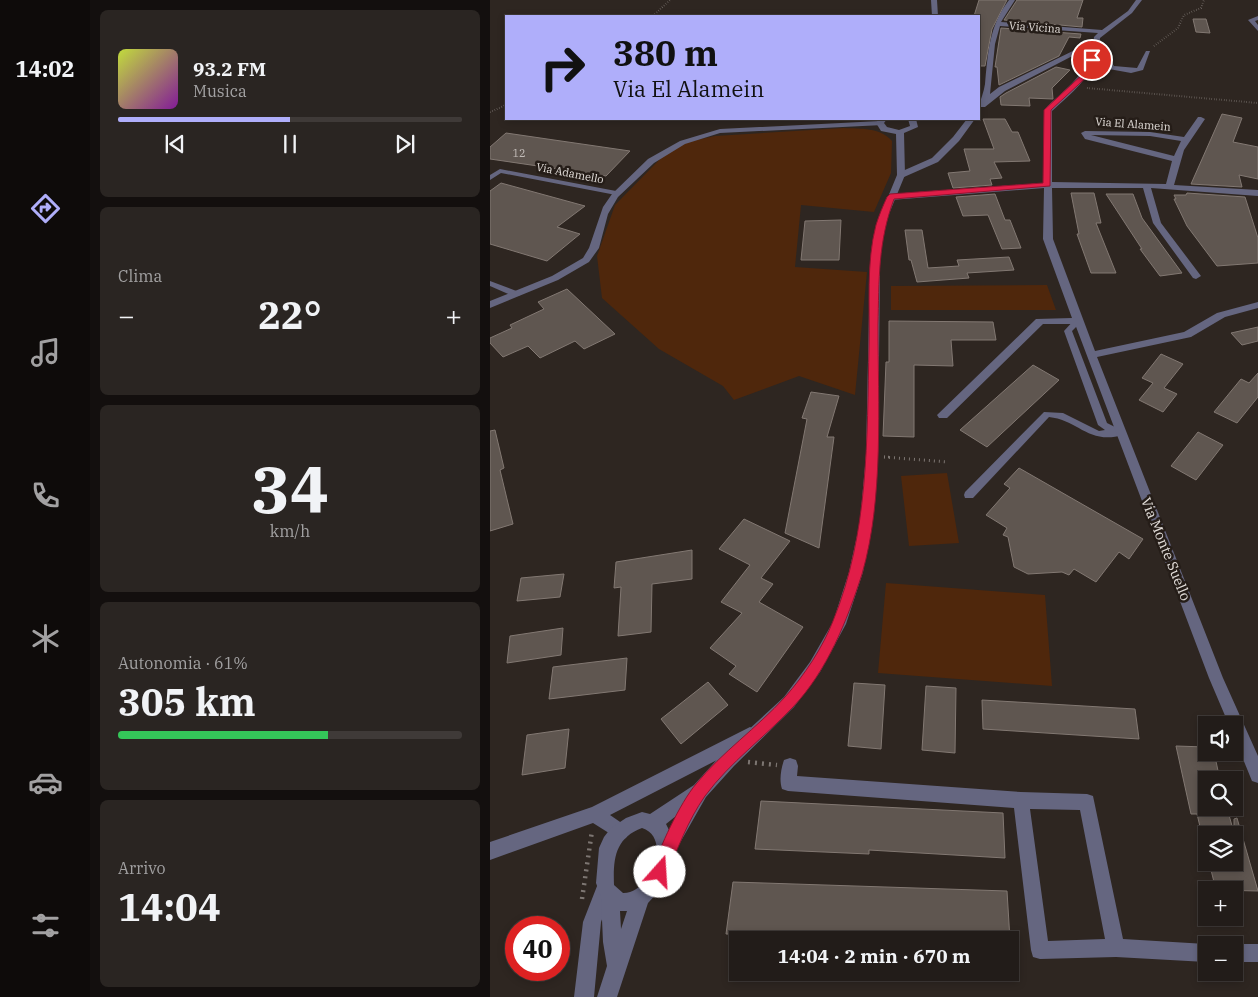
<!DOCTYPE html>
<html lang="it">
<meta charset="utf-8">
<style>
body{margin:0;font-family:"IBM Plex Serif",serif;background:#2a2522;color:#f1f3f6;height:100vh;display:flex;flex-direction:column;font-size:19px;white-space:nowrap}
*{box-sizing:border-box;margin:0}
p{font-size:16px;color:#a2a1a2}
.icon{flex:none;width:28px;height:28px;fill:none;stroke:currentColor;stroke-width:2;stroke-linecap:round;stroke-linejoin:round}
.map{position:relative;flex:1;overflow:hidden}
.side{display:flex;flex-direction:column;gap:10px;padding:10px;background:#130f0e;width:400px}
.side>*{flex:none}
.top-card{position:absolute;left:15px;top:15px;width:475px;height:105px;border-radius:0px;box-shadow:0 2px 8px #0003,0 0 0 1px #3f3a38;background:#afaefa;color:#111;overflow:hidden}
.buttons{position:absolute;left:708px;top:716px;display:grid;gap:10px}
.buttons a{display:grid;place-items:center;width:45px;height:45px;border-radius:0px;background:#221c19;box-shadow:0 2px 8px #0003,0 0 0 1px #3f3a38;font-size:25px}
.speed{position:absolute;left:15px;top:916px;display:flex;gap:10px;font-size:25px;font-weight:700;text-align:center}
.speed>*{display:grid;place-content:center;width:65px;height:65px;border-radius:50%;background:#221c19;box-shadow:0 2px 8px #0003,0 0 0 1px #3f3a38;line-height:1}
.speed .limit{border:8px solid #d22;background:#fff;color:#111}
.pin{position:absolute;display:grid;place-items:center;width:42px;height:42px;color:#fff;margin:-21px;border:2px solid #fff;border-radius:50%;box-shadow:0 1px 5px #0007}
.me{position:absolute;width:55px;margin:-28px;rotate:19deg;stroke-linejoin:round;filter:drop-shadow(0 0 4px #0008)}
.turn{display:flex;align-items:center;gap:18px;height:105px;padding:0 25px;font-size:22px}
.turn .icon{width:65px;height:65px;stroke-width:2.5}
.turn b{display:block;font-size:35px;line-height:42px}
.big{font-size:38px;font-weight:800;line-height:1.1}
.side .card{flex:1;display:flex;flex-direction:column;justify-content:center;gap:8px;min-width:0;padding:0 18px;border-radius:8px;background:#2a2522}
.side .dial{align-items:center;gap:0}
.dial b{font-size:65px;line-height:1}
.song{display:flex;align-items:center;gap:15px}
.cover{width:60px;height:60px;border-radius:8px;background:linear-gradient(135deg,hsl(70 70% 55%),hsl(290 70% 35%))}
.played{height:5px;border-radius:2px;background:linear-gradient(90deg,#afaefa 50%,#3f3a38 50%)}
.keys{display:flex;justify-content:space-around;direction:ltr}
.heat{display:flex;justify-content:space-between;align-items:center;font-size:28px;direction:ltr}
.charge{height:8px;border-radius:4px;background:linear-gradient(90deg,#34c759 61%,#3f3a38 0)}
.trip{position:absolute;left:239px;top:931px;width:290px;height:50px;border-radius:0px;background:#221c19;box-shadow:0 2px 8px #0003,0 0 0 1px #3f3a38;font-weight:800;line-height:50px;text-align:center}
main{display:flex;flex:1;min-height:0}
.dock{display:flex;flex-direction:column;width:90px;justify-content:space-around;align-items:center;background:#0e0b0a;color:#a2a1a2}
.dock .icon{width:35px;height:35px}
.dock .current{color:#afaefa}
.dock b{font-size:22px;color:#f1f3f6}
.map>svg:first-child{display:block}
.green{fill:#4f270c}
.building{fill:#5f5650;stroke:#827872}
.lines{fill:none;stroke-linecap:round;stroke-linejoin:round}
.path-far3{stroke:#7d7672;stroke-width:2;stroke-dasharray:0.5 2;stroke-linecap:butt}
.path-far2{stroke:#7d7672;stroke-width:2.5;stroke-dasharray:1 3;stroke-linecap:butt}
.path-far1{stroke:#7d7672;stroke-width:3;stroke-dasharray:1 4;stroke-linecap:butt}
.path{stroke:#7d7672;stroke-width:4.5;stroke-dasharray:2 5;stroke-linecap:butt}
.service{fill:#656680;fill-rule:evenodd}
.minor{fill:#656680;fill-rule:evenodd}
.tertiary{fill:#656680;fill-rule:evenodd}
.route{fill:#e11d48;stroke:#92132f}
.labels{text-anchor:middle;stroke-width:5;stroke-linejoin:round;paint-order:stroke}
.far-street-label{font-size:11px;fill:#e3deda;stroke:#251d18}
.number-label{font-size:11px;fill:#c2bcb8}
.street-label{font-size:14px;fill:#e3deda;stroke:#251d18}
</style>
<main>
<nav class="dock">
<b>14:02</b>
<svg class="icon current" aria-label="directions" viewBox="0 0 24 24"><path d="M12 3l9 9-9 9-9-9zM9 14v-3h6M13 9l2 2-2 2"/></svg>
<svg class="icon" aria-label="music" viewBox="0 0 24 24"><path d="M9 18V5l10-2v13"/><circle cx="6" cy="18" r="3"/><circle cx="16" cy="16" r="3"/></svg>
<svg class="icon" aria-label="phone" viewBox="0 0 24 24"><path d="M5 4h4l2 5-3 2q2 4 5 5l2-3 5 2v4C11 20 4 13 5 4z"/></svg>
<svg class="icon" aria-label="climate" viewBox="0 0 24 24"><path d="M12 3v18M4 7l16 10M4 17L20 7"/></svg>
<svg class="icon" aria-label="car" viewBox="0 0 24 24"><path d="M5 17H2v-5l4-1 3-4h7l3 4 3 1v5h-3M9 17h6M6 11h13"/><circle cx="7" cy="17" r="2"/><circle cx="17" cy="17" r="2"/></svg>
<svg class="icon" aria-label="filters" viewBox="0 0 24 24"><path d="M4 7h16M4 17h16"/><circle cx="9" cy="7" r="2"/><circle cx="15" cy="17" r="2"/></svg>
</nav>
<section class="side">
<div class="card">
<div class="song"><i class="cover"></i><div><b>93.2 FM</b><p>Musica</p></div></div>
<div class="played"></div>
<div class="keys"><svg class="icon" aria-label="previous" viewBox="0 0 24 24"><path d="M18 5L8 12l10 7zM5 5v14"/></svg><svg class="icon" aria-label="pause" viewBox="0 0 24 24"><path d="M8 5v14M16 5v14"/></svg><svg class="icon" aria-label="next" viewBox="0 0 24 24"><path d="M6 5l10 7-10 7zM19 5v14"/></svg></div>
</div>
<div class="card"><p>Clima</p>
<div class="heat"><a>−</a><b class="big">22°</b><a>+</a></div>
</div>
<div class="card dial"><b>34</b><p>km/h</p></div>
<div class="card"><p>Autonomia · 61%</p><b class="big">305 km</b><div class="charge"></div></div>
<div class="card"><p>Arrivo</p><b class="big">14:04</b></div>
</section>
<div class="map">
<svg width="768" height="997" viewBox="0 0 768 997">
<rect width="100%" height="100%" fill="#2e2621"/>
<!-- green -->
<g class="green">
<path d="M 354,128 C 371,129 390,127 402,141 L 401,173 L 384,212 L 311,205 L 305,267 L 377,272 L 365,395 L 309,376 L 244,400 L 233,386 L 169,349 L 112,298 L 107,256 L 125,205 L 172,157 L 197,142 L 225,136 Z"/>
<path d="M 557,285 L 566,310 L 401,310 L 401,286 Z"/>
<path d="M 457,473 L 469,543 L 419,546 L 411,476 Z"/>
<path d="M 396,583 L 555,595 L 562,686 L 388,673 Z"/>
</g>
<!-- building -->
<g class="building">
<path d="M 489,0 L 517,0 L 502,29 L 495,66 L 489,66 L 489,16 L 484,16 Z"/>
<path d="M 527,0 L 593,0 L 587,18 L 593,18 L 592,27 L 514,20 Z"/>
<path d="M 703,19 L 716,19 L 720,33 L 706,32 Z"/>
<path d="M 511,28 L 591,34 L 590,38 L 579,37 L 569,56 L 509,85 L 507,67 L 505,67 Z"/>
<path d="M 566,67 L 580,70 L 562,88 L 563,99 L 539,98 L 540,106 L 511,105 L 510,97 L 516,93 Z"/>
<path d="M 732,114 L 752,118 L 743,142 L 768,147 L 768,179 L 749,175 L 752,187 L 701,184 Z"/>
<path d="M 493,119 L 515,119 L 522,132 L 528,132 L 540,161 L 504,162 L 512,178 L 500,179 L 502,185 L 463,188 L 458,173 L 480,171 L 474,149 L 504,149 Z"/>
<path d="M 16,133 L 71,141 L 140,151 L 116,176 L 0,159 L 0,147 Z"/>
<path d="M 11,183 L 95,206 L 67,227 L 90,234 L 57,261 L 0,244 L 0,191 Z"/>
<path d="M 581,193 L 604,193 L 611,223 L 606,223 L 626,273 L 601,273 L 587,234 L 589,234 Z"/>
<path d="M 697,193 L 755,197 L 768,238 L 768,263 L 727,266 L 697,226 L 684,199 L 686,199 L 684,195 L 696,195 Z"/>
<path d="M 505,194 L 515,220 L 520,220 L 531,248 L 512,249 L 498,215 L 473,216 L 466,197 Z"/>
<path d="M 616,194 L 643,194 L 652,218 L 692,273 L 670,276 L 650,249 L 652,249 Z"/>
<path d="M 351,220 L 349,260 L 311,260 L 315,221 Z"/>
<path d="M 415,230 L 432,230 L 438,268 L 469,266 L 467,260 L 519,257 L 524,270 L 477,273 L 479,278 L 427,282 L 421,260 L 419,260 Z"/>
<path d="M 77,289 L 125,334 L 94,349 L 85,341 L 50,358 L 38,346 L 13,357 L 0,343 L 0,338 L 22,328 L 20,325 L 54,309 L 48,302 Z"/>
<path d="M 399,321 L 503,322 L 506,340 L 461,340 L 463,366 L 424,365 L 424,437 L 393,436 L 396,362 L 399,362 Z"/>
<path d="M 768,327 L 768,341 L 752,345 L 741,333 Z"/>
<path d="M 671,354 L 693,364 L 674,388 L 687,394 L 673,412 L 649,400 L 663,383 L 652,378 Z"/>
<path d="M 543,365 L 569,380 L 497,447 L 470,430 Z"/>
<path d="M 768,373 L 768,397 L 747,423 L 724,412 L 751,379 L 759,383 Z"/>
<path d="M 321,392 L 349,396 L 337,437 L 344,437 L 329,548 L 295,533 L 317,419 L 312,418 Z"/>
<path d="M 5,430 L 14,468 L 10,470 L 23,524 L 0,531 L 0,431 Z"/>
<path d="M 708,432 L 733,445 L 706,480 L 681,466 Z"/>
<path d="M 529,468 L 653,539 L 639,559 L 629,552 L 606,582 L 584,569 L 579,575 L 572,572 L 538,574 L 524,567 L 518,537 L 513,535 L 517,528 L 496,515 L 520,488 L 514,484 Z"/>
<path d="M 254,519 L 300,541 L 271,578 L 283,584 L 269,602 L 313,627 L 267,692 L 239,674 L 246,666 L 220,648 L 252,613 L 231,602 L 260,565 L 229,549 Z"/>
<path d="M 202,550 L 202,579 L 162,584 L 161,632 L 128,636 L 131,587 L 124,588 L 126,562 Z"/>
<path d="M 74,574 L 70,597 L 27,601 L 31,578 Z"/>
<path d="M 73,628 L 71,655 L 17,663 L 20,636 Z"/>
<path d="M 137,658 L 135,690 L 59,699 L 63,667 Z"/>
<path d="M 218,682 L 238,705 L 191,744 L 171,719 Z"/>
<path d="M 364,683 L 395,685 L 391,749 L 358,746 Z"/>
<path d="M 436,686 L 466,688 L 465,753 L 432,750 Z"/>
<path d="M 492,700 L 645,709 L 649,739 L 493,729 Z"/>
<path d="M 79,729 L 75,768 L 32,775 L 37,735 Z"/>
<path d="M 686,746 L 716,747 L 716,752 L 724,752 L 730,780 L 716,780 L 716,808 L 737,808 L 744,833 L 744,819 L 747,818 L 768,891 L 726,890 L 719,862 L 744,862 L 744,835 L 712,835 L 707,814 L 701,814 Z"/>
<path d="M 271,801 L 513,813 L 515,858 L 379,850 L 379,854 L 265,849 Z"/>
<path d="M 243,882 L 517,891 L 520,940 L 236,934 Z"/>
</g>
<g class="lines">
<!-- path-far3 -->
<g class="path-far3">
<path d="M 163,16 L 180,0"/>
<path d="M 664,46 L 688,28 L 694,15 L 711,8 L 714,0"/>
<path d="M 597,88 L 768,103"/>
<path d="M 0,112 L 16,105"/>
</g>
<!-- path-far2 -->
<path class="path-far2" d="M 394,457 L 400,457"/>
<!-- path-far1 -->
<path class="path-far1" d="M 394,457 L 458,462"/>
<!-- path -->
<g class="path">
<path d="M 258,762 L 287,765"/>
<path d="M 92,899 L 102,831"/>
</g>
<!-- service -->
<g class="service">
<path d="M 10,169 L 126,191 L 129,193 L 126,195 L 11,173 L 0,180 L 0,175 Z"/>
<path d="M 0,281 L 29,292 L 30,294 L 29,296 L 23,296 L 0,286 Z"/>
<path d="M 588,318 L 592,321 L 582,331 L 617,423 L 633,431 L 635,433 L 633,435 C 599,445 588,420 559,417 L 483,498 L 475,498 L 474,495 L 475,492 L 554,412 L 573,413 L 609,431 L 615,430 L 608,425 L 574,331 L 585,319 Z"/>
</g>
<!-- minor -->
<g class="minor">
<path d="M 519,0 L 525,0 L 511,22 L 612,30 L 638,11 L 646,0 L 652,0 L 642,13 L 610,38 L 609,47 C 627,49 618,56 624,66 L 647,68 L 656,51 L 660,51 L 653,70 L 641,73 L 619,69 L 615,62 L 616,54 L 608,51 C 601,78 582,93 562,111 L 562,182 L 676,184 L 682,161 L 595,139 L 591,133 L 595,131 L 660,132 L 694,137 L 708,117 L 711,117 L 715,119 L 694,150 L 684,185 L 768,190 L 768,196 L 661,188 L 671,223 L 711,276 L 706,279 L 703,278 L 663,223 L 653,188 L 562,188 L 563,239 L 605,351 L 694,332 L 727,313 L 768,302 L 768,308 L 735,317 L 701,337 L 607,357 L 733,678 L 768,756 L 768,783 L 762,781 L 744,737 L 744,725 L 739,725 L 719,678 L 585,324 L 553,324 L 457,418 L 449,418 L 447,415 L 546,319 L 582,318 L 553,239 L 554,188 L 401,200 L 397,197 L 401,194 L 554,183 L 554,110 C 573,90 594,78 602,51 L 594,50 L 515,91 L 495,107 L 489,107 C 490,100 494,92 495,84 C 498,53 499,26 519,0 ZM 510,26 L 608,33 L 604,37 L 603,47 L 591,47 L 509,87 L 500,94 L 505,44 ZM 601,135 L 660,136 L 691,141 L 684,156 Z"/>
<path d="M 768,16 L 768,20 L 765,21 L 768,25 L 768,31 L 758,20 Z"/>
<path d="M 477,119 L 485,119 L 469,141 L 448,162 L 414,177 L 408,177 L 408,173 L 442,158 L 463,137 Z"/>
<path d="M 390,121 L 394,123 L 393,125 L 230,133 L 195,144 L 164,163 L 128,197 L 118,214 L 109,248 L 99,262 L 68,280 L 0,308 L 0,301 L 62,276 L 93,258 L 99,248 L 113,207 L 122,194 L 158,159 L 190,141 L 230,129 Z"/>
<path d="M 260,727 L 266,730 L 268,735 L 266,740 L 120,815 L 136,826 L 138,832 L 136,838 L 130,840 L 103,823 L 0,860 L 0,842 L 102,807 Z"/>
<path d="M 300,758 L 306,760 L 308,766 L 307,776 L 531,792 L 597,794 L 603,796 L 633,939 L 716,944 L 719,945 L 716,945 L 716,962 L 626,957 L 550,959 L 543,957 L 541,950 L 524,808 L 298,791 L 292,789 C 289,780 291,769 294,760 ZM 540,809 L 590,810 L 615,939 L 558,941 Z"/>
<path d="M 115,878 L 121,881 L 124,887 L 111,922 L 104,997 L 84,997 L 93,922 L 109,881 Z"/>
<path d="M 744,944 L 768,944 L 768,962 L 744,962 L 744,945 L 741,945 Z"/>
</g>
<!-- tertiary -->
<g class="tertiary">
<path d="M 441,0 L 447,0 L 448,16 L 442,16 Z"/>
<path d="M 389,119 L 397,119 L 394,123 L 397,127 L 409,130 L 420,126 L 418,119 L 426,119 L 428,127 L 414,133 L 415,175 L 394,226 L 390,263 L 388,455 L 382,522 L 373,572 L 356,624 L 330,672 L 304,707 L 244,766 L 216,797 L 183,855 L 180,869 L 170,890 L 158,903 L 127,997 L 107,997 L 117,966 L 113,942 L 111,897 L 106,883 L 109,848 L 114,837 L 121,828 L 136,818 L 152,812 L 160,814 L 204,785 L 232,754 L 294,697 L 320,662 L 343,622 L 359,572 L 370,522 L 376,455 L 380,263 L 386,226 L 407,175 L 406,134 L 391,131 L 386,123 ZM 186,816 L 179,830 L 176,824 ZM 152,828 C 183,838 160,894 133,893 L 124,885 C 123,859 125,838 152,828 ZM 130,911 L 137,911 L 131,929 Z"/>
</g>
</g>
<!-- route -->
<path class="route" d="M 600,59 L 605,60 L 601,73 L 561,110 L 560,186 L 404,199 C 388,242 389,280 388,325 C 388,404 394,499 372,574 C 357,621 337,671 303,707 C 275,737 240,762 215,796 C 198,820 187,850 176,877 L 170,879 L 165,877 L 162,872 C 169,848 190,803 206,784 C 232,752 267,728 295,697 C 314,676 333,647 343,621 C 379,533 377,439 379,345 C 380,306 376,263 386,225 C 389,215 393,206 397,197 L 400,194 L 553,183 L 554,110 L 596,71 Z"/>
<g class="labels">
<!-- far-street labels -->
<g class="far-street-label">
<text transform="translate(545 27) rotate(4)" y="4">Via Vicina</text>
<text transform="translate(643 124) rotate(4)" y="4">Via El Alamein</text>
<text transform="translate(80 173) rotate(11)" y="4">Via Adamello</text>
</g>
<!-- number labels -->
<g class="number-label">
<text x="29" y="157">12</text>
</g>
<!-- street labels -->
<g class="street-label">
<text transform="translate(676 549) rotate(68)" y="5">Via Monte Suello</text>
</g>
</g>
</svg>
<div class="buttons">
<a><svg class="icon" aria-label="sound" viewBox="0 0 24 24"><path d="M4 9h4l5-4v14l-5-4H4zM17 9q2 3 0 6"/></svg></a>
<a><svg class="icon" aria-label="search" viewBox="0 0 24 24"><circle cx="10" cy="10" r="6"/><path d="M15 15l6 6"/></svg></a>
<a><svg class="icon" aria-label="layers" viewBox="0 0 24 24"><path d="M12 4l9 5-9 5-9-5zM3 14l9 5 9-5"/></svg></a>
<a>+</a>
<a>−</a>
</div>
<div class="speed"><div class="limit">40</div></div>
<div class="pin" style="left:602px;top:60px;background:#d93025"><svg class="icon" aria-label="arrive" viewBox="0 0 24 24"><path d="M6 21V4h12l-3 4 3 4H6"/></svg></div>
<svg class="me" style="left:170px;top:872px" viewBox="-20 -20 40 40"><circle r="19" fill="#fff"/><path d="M0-13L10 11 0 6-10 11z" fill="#e11d48"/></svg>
<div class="trip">14:04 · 2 min · 670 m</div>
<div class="top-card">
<div class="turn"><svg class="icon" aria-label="right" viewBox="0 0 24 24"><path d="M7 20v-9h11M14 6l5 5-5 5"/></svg><div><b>380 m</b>Via El Alamein</div></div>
</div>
</div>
</main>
